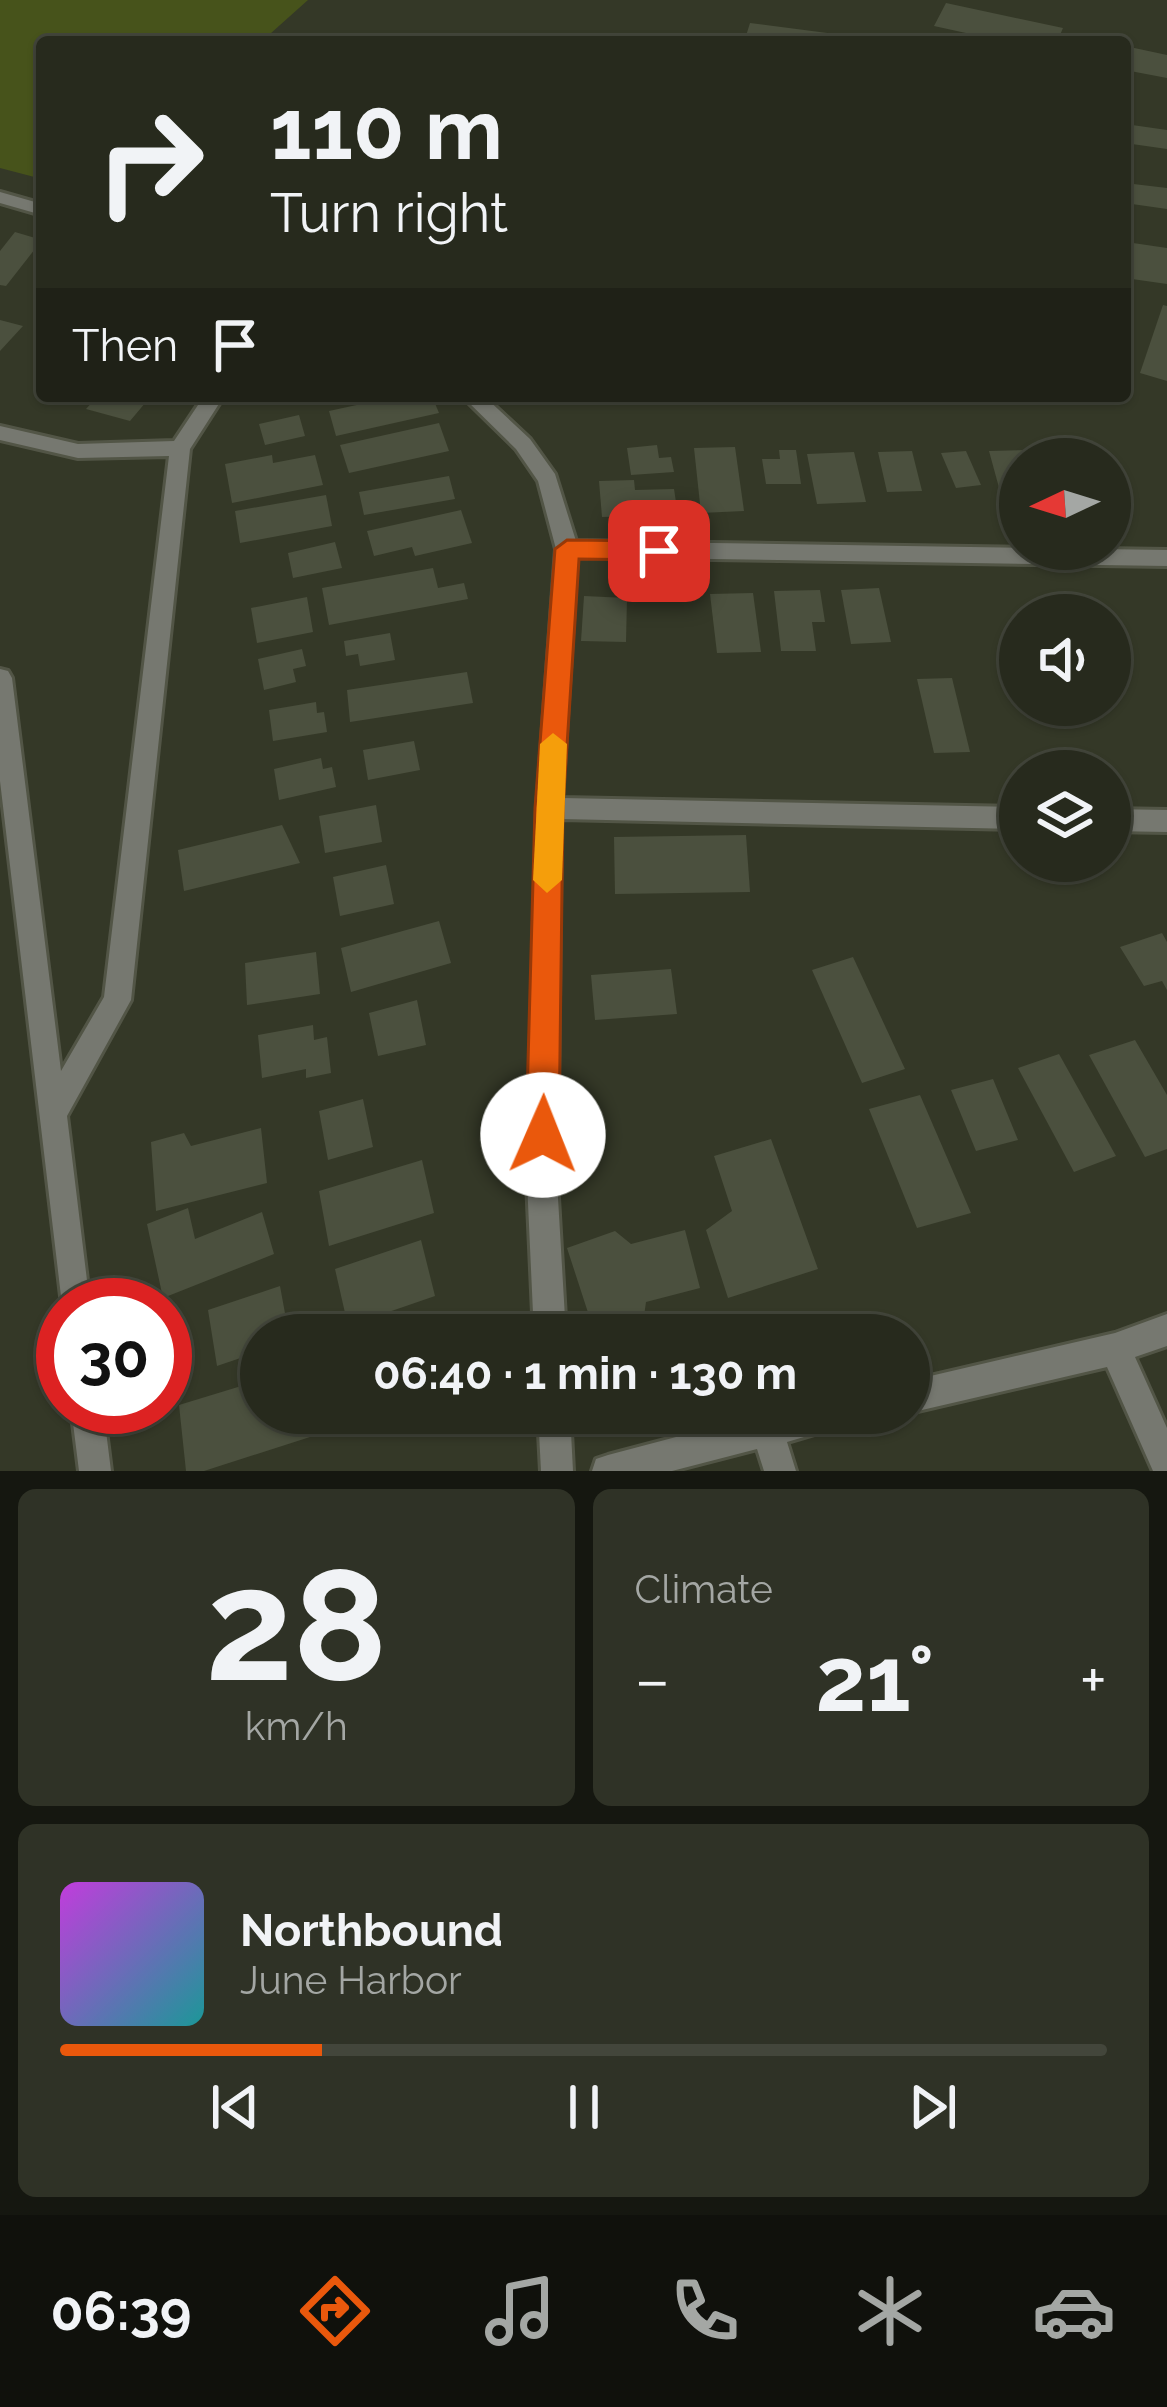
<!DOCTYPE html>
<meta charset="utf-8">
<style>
body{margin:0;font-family:Raleway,sans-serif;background:#2f3226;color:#f1f3f6;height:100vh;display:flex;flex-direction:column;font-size:45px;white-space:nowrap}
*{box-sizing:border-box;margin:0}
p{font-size:39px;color:#a4a7a4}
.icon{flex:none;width:66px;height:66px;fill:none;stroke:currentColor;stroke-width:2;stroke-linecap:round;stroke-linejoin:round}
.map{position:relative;height:1471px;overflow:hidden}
.sheet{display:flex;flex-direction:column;gap:18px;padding:18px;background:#151710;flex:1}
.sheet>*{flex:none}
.guide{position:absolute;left:36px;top:36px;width:1095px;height:366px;border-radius:12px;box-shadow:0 3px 9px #0004,0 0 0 3px #43463b;background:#272a1d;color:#f1f3f6;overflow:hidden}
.needle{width:78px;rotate:266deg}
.controls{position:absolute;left:999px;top:438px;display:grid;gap:24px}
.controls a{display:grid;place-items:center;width:132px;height:132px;border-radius:50%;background:#272a1d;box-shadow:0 3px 9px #0004,0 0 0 3px #43463b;font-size:60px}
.speed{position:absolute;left:36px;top:1278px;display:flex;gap:24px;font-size:60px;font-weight:700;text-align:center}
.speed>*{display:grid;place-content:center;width:156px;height:156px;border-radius:50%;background:#272a1d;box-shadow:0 3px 9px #0004,0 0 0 3px #43463b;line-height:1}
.speed .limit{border:18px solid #d22;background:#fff;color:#111}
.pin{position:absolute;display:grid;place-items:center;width:102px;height:102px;color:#fff;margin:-51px;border-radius:24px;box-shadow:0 6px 18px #0006}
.me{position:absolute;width:132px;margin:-66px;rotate:1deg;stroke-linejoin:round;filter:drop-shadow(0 0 9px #0008)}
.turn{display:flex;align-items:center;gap:42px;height:252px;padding:0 36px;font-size:54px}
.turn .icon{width:156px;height:156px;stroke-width:2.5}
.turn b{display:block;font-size:84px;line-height:102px}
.then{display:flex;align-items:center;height:114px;padding:0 36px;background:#0003;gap:24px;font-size:45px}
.big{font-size:90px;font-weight:700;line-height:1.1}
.sheet .tile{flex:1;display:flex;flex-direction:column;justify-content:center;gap:18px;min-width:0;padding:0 42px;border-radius:18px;background:#2f3226}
.sheet .dial{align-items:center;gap:0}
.dial b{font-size:156px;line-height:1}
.song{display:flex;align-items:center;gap:36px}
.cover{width:144px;height:144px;border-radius:18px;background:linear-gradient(135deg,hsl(290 70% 55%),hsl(180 70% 35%))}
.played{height:12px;border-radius:6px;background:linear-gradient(90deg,#ea580c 25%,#43463b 25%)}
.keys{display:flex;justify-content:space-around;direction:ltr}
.heat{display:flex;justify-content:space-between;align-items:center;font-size:66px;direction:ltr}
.sheet .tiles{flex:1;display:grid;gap:18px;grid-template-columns:1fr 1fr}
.tile:last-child{grid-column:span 2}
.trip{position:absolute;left:240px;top:1314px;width:690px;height:120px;border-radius:60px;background:#272a1d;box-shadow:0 3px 9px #0004,0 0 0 3px #43463b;font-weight:700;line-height:120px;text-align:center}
.menu{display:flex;height:192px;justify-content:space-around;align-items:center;background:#10110c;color:#a4a7a4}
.menu .icon{width:84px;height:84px}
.menu .selected{color:#ea580c}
.menu b{font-size:54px;color:#f1f3f6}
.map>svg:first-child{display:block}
.green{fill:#47531b}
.building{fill:#4b503e}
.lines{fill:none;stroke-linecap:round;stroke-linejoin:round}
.minor-casing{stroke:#525546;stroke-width:6}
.minor{fill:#767870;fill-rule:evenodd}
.route{fill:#ea580c;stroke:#983908;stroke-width:3}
.slow{fill:#f59e0b}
</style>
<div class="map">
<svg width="1167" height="1471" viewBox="0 0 1167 1471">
<rect width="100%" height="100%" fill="#343827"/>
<!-- green -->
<path class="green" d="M 0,0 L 308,0 L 261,42 L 42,42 L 42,179 L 0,168 Z"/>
<!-- building -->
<g class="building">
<path d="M 946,3 L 1063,28 L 1057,42 L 1007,42 L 934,26 Z"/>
<path d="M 750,23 L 835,34 L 833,42 L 745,39 Z"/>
<path d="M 1125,46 L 1167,55 L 1167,78 L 1125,70 Z"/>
<path d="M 1125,124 L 1167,130 L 1167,149 L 1125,143 Z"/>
<path d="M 1125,183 L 1167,188 L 1167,209 L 1125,203 Z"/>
<path d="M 15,232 L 42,240 L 6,286 L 0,285 L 0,251 Z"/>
<path d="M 1133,243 L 1167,248 L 1167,284 L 1132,279 Z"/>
<path d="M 1163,305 L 1167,306 L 1167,381 L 1140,373 Z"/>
<path d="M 0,320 L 23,326 L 0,351 Z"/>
<path d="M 151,396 L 130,421 L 86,409 L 95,399 L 88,396 Z"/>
<path d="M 398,396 L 432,396 L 439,413 L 336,436 L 329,411 Z"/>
<path d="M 299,415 L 305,436 L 265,445 L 259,424 Z"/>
<path d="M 439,423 L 449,451 L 349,473 L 340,445 Z"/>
<path d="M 657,445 L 659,458 L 671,457 L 674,472 L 631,475 L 627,448 Z"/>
<path d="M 735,447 L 744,511 L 701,513 L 694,448 Z"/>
<path d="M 779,450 L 796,450 L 801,484 L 766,484 L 762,459 L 780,459 Z"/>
<path d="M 1031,450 L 1033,459 L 1020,459 L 1020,506 L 1004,506 L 989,451 Z"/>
<path d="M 912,451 L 922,491 L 887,492 L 878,452 Z"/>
<path d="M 966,451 L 981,485 L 956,488 L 941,453 Z"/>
<path d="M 854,452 L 866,502 L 817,504 L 807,454 Z"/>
<path d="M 272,455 L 273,463 L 315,455 L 323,485 L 232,503 L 225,464 Z"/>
<path d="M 449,476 L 455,499 L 364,515 L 359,492 Z"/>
<path d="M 634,480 L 635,490 L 674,489 L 678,515 L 602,517 L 599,481 Z"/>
<path d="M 326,495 L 332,526 L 240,543 L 235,511 Z"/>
<path d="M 461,510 L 472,543 L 415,556 L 412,547 L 374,556 L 367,531 Z"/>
<path d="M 335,542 L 342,568 L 293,578 L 288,553 Z"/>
<path d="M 433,568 L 438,588 L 464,583 L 468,599 L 329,625 L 322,588 Z"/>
<path d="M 879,588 L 891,642 L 851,644 L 841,590 Z"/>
<path d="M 820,590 L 825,622 L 812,622 L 816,651 L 781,651 L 774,591 Z"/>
<path d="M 753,593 L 761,652 L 717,653 L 710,594 Z"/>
<path d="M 584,596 L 627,598 L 626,642 L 581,641 Z"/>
<path d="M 307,597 L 313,632 L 257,643 L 251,608 Z"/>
<path d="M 390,633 L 395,660 L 360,666 L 358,654 L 346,656 L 344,641 Z"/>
<path d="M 302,649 L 306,666 L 293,669 L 296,682 L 264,690 L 258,659 Z"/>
<path d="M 467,672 L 473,703 L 350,722 L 347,690 Z"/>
<path d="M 952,678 L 970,752 L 934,753 L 917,679 Z"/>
<path d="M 316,702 L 317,713 L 324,712 L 327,732 L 273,741 L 269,710 Z"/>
<path d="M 414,741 L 420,770 L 368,780 L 363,750 Z"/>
<path d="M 321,758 L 323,769 L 332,767 L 336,787 L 279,800 L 274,769 Z"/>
<path d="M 376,805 L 382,842 L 325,853 L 319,816 Z"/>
<path d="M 282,825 L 300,863 L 184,891 L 178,850 Z"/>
<path d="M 746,835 L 750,892 L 615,894 L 614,837 Z"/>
<path d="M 386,865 L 394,904 L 340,916 L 333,877 Z"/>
<path d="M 439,921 L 451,963 L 351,992 L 341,948 Z"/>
<path d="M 1162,933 L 1167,942 L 1167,990 L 1162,981 L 1144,986 L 1120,947 Z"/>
<path d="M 316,952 L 320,994 L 247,1005 L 245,963 Z"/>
<path d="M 853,957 L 905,1069 L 862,1083 L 812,970 Z"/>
<path d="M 671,969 L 677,1014 L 595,1020 L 591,975 Z"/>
<path d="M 417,1000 L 426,1045 L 378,1056 L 369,1013 Z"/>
<path d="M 313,1025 L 314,1040 L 327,1037 L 331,1073 L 306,1078 L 306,1069 L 262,1078 L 258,1035 Z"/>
<path d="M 1135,1040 L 1167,1095 L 1167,1149 L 1145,1157 L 1089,1055 Z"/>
<path d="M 1059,1054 L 1116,1156 L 1074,1172 L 1018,1068 Z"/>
<path d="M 993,1079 L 1018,1140 L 976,1151 L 951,1090 Z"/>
<path d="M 920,1095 L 971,1213 L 917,1228 L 869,1109 Z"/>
<path d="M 363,1099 L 373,1147 L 328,1160 L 319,1111 Z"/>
<path d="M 261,1128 L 267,1183 L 156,1211 L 151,1142 L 184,1133 L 191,1146 Z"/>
<path d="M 771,1139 L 818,1269 L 728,1298 L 706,1230 L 732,1211 L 714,1156 Z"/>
<path d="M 422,1160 L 434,1213 L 329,1246 L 319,1191 Z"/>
<path d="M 188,1208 L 195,1239 L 262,1212 L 274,1254 L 163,1298 L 147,1224 Z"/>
<path d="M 685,1230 L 700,1288 L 646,1302 L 644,1316 L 595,1334 L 567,1248 L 615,1231 L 631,1244 Z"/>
<path d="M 421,1240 L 435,1296 L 348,1326 L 335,1269 Z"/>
<path d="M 280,1286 L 289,1335 L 261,1335 L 261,1351 L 217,1366 L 208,1310 Z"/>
<path d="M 261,1380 L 261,1413 L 307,1413 L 310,1437 L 204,1471 L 186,1471 L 179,1405 Z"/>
</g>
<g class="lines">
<!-- minor casing -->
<g class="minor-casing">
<g id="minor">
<path d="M 0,192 L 42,204 L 42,215 L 0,203 Z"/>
<path d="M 204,396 L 224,396 L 190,449 L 131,1000 L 67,1116 L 90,1305 L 63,1305 L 63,1313 L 0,781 L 0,669 L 8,671 L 12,678 L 61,1071 L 104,997 L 169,456 L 78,458 L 0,440 L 0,426 L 78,444 L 174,441 Z"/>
<path d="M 462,396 L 484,396 L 530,439 L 555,474 L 576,541 L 1167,550 L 1167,566 L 577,557 L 562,798 L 1020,807 L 1020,829 L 561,819 L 557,1181 L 566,1335 L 534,1335 L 527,1181 L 537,808 L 556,549 L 538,481 L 516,449 Z"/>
<path d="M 1110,809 L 1167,810 L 1167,832 L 1110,831 Z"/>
<path d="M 1167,1314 L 1167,1346 L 1135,1357 L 1167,1428 L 1167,1471 L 1153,1471 L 1107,1367 L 909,1413 L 909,1381 L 1115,1333 Z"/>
<path d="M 71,1407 L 103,1407 L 111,1471 L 79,1471 Z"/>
<path d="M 538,1413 L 570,1413 L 573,1471 L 541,1471 Z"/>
<path d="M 767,1413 L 853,1413 L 848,1424 L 787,1442 L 796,1471 L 764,1471 L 757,1449 L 672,1471 L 592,1471 L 596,1459 L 608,1455 Z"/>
</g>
</g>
<!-- minor -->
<use href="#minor" class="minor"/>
</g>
<!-- route -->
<path class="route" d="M 567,540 L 659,541 L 672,551 L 659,560 L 579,559 L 563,808 L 559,1135 L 554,1146 L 543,1151 L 531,1146 L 526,1135 L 535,808 L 555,549 Z"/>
<!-- slow -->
<path class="slow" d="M 553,733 L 567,744 L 562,880 L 547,893 L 533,880 L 540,744 Z"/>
</svg>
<div class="controls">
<a><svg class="needle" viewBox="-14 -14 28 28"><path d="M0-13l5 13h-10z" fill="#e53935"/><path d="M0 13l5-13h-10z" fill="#a4a7a4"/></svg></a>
<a><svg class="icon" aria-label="sound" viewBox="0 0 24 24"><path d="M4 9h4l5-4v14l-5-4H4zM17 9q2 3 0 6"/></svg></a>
<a><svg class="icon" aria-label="layers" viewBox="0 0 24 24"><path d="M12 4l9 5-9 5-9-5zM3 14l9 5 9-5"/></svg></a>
</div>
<div class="speed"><div class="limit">30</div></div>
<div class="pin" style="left:659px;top:551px;background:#d93025"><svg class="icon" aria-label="arrive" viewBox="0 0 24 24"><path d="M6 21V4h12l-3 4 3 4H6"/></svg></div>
<svg class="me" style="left:543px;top:1135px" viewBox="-20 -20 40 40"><circle r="19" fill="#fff"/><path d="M0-13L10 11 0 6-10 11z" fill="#ea580c"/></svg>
<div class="trip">06:40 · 1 min · 130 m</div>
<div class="guide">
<div class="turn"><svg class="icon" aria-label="right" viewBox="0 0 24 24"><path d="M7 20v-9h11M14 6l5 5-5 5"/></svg><div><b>110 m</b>Turn right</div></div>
<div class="then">Then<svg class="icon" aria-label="arrive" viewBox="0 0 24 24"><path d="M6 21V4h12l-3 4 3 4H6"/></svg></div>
</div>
</div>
<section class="sheet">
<div class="tiles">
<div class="tile dial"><b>28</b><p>km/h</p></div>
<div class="tile"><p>Climate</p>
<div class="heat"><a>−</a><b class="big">21°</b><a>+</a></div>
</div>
<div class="tile">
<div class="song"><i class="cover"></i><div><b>Northbound</b><p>June Harbor</p></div></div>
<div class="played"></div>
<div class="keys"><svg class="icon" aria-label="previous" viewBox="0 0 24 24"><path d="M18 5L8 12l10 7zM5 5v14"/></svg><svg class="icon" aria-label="pause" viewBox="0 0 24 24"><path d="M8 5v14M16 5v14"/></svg><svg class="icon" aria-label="next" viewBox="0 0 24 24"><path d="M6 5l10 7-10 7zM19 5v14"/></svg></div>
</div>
</div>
</section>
<nav class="menu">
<b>06:39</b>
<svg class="icon selected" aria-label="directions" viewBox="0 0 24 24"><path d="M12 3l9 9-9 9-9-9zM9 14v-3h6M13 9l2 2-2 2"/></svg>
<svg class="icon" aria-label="music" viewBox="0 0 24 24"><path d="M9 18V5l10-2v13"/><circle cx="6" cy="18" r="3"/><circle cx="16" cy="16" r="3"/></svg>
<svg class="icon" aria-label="phone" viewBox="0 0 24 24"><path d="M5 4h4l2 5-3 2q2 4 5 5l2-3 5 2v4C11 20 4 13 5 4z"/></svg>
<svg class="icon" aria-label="climate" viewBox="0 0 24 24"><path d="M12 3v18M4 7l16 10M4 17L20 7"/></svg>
<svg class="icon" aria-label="car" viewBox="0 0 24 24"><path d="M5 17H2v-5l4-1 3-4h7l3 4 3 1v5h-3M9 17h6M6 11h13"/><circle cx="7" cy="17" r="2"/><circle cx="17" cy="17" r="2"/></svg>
</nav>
